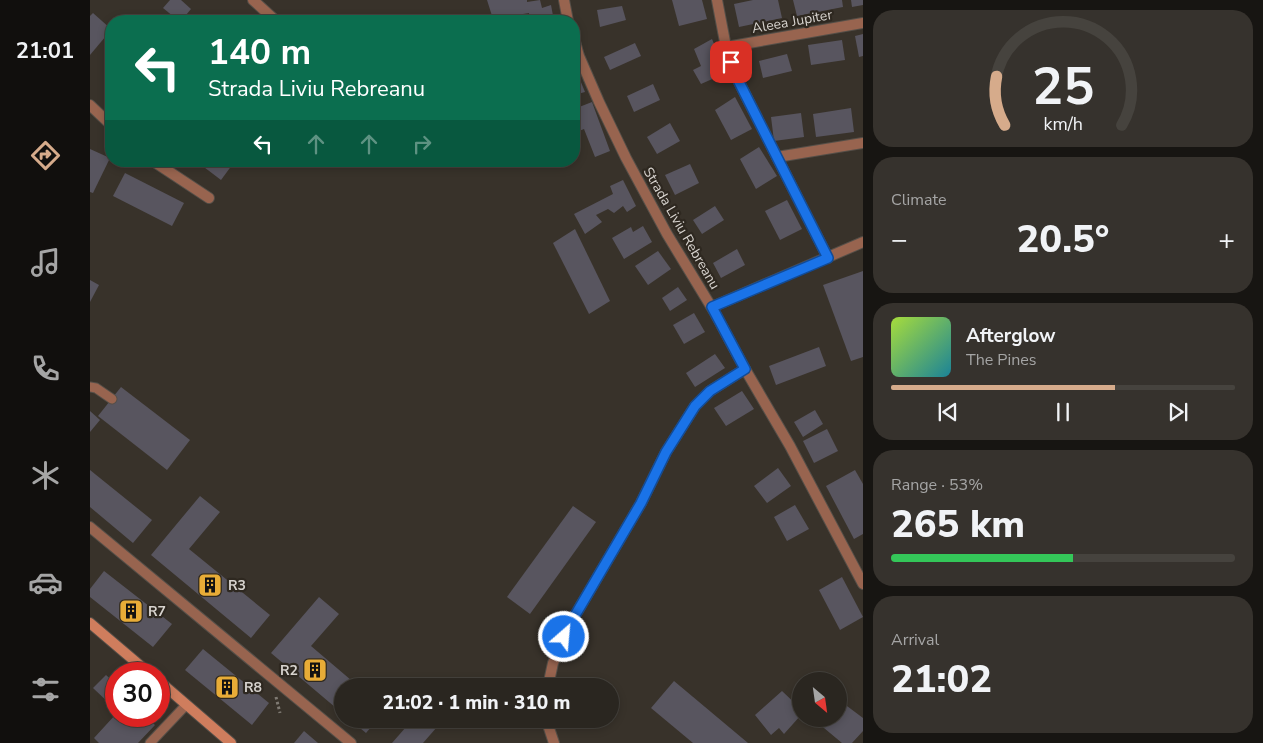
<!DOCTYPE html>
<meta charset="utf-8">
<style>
body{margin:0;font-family:"Nunito Sans",sans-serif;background:#36322d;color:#f1f3f6;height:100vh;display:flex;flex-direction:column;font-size:19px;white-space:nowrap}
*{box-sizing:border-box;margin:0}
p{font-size:16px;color:#a5a5a5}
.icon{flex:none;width:28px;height:28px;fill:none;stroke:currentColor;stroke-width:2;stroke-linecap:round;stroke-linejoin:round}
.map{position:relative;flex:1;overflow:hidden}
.side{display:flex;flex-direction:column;gap:10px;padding:10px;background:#171512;width:400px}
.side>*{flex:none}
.hud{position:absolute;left:15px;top:15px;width:475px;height:152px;border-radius:20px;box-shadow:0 2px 8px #0003,0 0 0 1px #46433e;background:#0b6e4f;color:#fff;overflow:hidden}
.needle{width:32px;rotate:151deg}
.fabs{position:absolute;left:702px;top:672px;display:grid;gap:10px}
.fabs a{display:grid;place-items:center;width:55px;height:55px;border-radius:50%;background:#2a2620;box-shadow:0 2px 8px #0003,0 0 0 1px #46433e;font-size:25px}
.speed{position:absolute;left:15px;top:662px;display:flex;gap:10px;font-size:25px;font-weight:700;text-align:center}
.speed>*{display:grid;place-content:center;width:65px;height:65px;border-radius:50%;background:#2a2620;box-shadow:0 2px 8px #0003,0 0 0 1px #46433e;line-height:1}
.speed .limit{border:8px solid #d22;background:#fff;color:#111}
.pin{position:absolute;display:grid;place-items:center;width:42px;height:42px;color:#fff;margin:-21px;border-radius:10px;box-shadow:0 2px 8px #0006}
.me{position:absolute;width:55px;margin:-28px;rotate:27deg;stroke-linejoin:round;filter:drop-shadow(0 0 4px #0008)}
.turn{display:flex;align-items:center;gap:18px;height:105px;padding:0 20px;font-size:22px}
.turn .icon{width:65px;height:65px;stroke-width:2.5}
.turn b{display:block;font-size:35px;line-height:42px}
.lanes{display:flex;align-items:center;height:48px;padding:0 20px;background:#0003;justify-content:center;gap:25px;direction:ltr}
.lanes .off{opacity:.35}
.big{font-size:38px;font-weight:800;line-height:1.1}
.side .card{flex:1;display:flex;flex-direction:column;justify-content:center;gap:8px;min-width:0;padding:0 18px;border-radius:20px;background:#36322d}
.side .dial{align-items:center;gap:0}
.dial svg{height:130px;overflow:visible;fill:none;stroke:#46433e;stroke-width:7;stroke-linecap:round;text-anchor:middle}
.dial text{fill:#f1f3f6;stroke:none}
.song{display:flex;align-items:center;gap:15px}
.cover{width:60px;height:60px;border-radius:8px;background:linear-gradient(135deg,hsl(80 70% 55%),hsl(190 70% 35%))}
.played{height:5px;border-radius:2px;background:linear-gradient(90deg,#d6ab8b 65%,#46433e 65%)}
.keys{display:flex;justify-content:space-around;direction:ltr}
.heat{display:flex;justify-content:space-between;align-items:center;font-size:28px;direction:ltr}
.charge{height:8px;border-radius:4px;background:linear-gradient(90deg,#34c759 53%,#46433e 0)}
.trip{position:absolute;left:244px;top:678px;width:285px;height:50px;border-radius:25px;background:#2a2620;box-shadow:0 2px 8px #0003,0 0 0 1px #46433e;font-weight:800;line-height:50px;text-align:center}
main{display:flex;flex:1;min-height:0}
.menu{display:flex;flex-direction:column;width:90px;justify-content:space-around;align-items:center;background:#110f0d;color:#a5a5a5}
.menu .icon{width:35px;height:35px}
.menu .current{color:#d6ab8b}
.menu b{font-size:22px;color:#f1f3f6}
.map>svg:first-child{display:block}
.building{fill:#58555f}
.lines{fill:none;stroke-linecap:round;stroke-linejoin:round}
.service-casing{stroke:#554f48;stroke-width:11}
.minor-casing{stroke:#554f48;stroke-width:12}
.secondary-casing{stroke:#554f48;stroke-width:12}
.path{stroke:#7f7a73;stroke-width:3;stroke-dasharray:2.5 2.5;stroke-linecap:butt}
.service{stroke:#98644f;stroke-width:9}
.minor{stroke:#98644f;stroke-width:10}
.secondary{stroke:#cf7d5d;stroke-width:10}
.route-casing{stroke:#114b97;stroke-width:12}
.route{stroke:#1a73e8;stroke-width:9}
.labels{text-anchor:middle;stroke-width:4.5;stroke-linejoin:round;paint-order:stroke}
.street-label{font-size:14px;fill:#d7d3ce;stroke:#2e2820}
.poi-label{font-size:14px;font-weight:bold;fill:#d7d3ce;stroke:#2e2820;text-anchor:start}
</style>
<main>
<nav class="menu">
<b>21:01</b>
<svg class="icon current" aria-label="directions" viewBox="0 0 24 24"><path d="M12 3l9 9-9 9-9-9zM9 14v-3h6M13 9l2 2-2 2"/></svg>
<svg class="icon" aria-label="music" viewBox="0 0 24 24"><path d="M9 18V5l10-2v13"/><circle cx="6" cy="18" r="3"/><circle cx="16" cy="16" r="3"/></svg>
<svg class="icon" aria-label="phone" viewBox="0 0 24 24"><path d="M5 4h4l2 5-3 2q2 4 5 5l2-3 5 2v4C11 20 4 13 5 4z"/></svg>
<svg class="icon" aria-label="climate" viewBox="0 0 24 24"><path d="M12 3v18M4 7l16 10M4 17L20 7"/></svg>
<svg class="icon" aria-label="car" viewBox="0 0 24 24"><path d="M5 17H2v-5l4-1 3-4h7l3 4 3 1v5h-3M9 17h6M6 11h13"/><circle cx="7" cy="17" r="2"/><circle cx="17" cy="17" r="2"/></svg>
<svg class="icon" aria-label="filters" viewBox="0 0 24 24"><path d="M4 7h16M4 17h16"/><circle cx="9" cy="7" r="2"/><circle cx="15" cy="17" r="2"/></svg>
</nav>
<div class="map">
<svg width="773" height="743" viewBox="0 0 773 743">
<rect width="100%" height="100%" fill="#38322a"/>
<!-- building -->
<g class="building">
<path d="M 80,0 L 91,0 L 101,9 L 91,21 L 89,21 L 73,8 Z"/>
<path d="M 397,0 L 437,0 L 437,2 L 450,0 L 452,8 L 461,5 L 464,21 L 440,21 L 439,13 L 403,19 Z"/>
<path d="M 582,0 L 612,0 L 617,19 L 589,26 Z"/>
<path d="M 663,0 L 688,0 L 692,18 L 649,27 L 644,4 Z"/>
<path d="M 703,0 L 752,0 L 753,7 L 707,16 Z"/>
<path d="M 761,0 L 773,0 L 773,5 L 762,7 Z"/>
<path d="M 532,6 L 536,20 L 510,27 L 507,10 Z"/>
<path d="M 3,13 L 21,29 L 21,30 L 0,55 L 0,16 Z"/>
<path d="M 773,34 L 773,56 L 769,57 L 765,36 Z"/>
<path d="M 622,39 L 636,73 L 611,84 L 603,70 L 611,66 L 604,49 Z"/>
<path d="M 752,40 L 755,60 L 721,65 L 718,45 Z"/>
<path d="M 545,43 L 551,56 L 520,70 L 514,57 Z"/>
<path d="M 697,54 L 702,71 L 673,78 L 669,61 Z"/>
<path d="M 484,65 L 495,92 L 484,95 Z"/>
<path d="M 563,84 L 570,100 L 544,112 L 537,96 Z"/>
<path d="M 645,97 L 662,129 L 641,140 L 625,110 Z"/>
<path d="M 502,102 L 520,151 L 505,157 L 494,129 L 484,133 L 484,109 Z"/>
<path d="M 761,108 L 764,132 L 726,137 L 723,114 Z"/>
<path d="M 711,113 L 714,137 L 684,141 L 681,117 Z"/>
<path d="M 580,123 L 590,141 L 567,154 L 557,137 Z"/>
<path d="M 669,147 L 687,176 L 666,189 L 650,159 Z"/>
<path d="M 0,149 L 20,158 L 3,193 L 0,192 Z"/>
<path d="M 106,161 L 145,161 L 131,180 Z"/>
<path d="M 600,164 L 609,183 L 585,195 L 575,175 Z"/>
<path d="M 35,173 L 94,203 L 82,226 L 23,196 Z"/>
<path d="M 533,180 L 546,206 L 537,212 L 533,206 L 524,213 L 518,209 L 506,215 L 512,222 L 495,234 L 484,214 L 523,194 L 520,186 Z"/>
<path d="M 697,200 L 712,229 L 690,240 L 675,211 Z"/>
<path d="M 625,206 L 634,220 L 612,234 L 603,220 Z"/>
<path d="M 553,226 L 562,242 L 534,259 L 522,238 L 541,227 L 543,232 Z"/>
<path d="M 485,229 L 520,301 L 499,314 L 463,243 Z"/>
<path d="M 647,249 L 655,265 L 631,278 L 623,263 Z"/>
<path d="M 568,251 L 581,269 L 558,285 L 545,266 Z"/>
<path d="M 773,271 L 773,357 L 761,361 L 733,285 Z"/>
<path d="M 0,280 L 9,285 L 0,302 Z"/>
<path d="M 588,287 L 597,300 L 580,311 L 572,298 Z"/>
<path d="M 604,313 L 615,332 L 594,344 L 583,325 Z"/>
<path d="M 729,347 L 736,366 L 686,385 L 679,366 Z"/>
<path d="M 625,354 L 635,368 L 605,387 L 596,373 Z"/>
<path d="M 31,387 L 100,440 L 77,470 L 8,416 Z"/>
<path d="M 652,391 L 664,409 L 636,426 L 624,408 Z"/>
<path d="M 725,410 L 733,424 L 713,437 L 704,422 Z"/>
<path d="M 0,411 L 10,420 L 0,432 Z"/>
<path d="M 737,429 L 748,451 L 724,463 L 713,441 Z"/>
<path d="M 688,468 L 701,486 L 677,503 L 664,486 Z"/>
<path d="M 0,470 L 62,520 L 43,543 L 0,507 Z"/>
<path d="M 765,470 L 773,484 L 773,534 L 764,539 L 736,486 Z"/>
<path d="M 110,496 L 130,512 L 99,549 L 180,615 L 161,638 L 61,555 Z"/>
<path d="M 705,505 L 719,529 L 697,541 L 684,517 Z"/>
<path d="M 483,506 L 506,522 L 440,614 L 417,597 Z"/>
<path d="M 14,571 L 82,624 L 63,647 L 0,597 L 0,589 Z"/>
<path d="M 752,577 L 773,617 L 750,630 L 729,590 Z"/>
<path d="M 229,597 L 249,614 L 221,646 L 268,686 L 252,686 L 252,713 L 181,653 Z"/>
<path d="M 113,649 L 179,703 L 162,725 L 95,670 Z"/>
<path d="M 16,675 L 26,684 L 26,700 L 21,705 L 3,688 Z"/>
<path d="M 584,681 L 658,743 L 603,743 L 561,708 Z"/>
<path d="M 692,691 L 711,709 L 711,715 L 694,734 L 689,728 L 681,735 L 665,715 Z"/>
<path d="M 749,700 L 773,718 L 773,731 L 762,743 L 752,743 L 728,723 L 731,719 L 749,719 Z"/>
<path d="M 26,714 L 26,716 L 55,716 L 65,725 L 48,743 L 9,743 L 4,738 Z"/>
<path d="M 259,719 L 288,719 L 276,733 Z"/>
<path d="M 323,719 L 354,719 L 333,743 L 302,743 Z"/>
<path d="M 214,731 L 228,743 L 204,743 Z"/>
</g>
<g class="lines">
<!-- service casing -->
<g class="service-casing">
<g id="service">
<path d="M 0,387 L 6,388 L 22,399"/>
<path d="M 60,743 L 96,705"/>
</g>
</g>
<!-- minor casing -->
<g class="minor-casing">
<g id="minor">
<path d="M 163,0 L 186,21"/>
<path d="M 474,0 L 478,21"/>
<path d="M 627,0 L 636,47 L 647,78 L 738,258"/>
<path d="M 484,38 L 489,56 L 509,102 L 536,158 L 577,234 L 625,313 L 655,369 L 700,446 L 773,584"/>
<path d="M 636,47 L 773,23"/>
<path d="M 0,105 L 21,125"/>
<path d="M 687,157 L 773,143"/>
<path d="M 63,161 L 119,198"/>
<path d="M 622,307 L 773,242"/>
<path d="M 0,527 L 261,743"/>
<path d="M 458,686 L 463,663 L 480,624 L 551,503 L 576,452 L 605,406 L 620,391 L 655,369"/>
<path d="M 456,719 L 464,743"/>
</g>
</g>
<!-- secondary casing -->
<g class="secondary-casing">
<g id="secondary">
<path d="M 0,623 L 60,674"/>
<path d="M 69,681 L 141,743"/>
</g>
</g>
<!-- path -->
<path class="path" d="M 186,697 L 190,713"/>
<!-- service -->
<use href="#service" class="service"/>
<!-- minor -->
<use href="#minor" class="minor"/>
<!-- secondary -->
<use href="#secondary" class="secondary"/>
</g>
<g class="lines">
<!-- route casing -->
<g class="route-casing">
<path id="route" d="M 474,637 L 480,624 L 551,503 L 576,452 L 605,406 L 620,391 L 655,369 L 622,307 L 738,258 L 647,78 L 641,62"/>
</g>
<!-- route -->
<use href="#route" class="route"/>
</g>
<!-- icons -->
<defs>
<g id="building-square" transform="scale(1.25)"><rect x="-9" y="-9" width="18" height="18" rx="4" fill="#e8ac37" stroke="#2e2820"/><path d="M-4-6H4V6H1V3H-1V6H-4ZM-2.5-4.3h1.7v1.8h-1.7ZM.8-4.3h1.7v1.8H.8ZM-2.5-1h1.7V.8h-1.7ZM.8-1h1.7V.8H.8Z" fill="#111"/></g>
</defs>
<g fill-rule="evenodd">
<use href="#building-square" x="120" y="585"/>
<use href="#building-square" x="41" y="611"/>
<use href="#building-square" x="225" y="670"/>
<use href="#building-square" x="137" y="687"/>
</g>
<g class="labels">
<!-- street labels -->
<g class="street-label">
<text transform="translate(702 21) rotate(-10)" y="5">Aleea Jupiter</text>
<text transform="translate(592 228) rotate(60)" y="5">Strada Liviu Rebreanu</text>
</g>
<!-- poi labels -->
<g class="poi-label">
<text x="138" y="590">R3</text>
<text x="58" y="616">R7</text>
<text x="208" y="675" text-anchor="end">R2</text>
<text x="154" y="692">R8</text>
</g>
</g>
</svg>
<div class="fabs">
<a><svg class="needle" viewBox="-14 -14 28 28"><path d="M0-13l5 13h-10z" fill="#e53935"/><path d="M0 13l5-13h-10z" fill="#a5a5a5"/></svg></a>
</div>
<div class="speed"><div class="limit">30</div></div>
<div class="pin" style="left:641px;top:62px;background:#d93025"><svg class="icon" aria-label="arrive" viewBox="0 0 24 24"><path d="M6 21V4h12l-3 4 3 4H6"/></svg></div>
<svg class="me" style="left:474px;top:637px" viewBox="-20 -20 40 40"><circle r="17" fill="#1a73e8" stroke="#fff" stroke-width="3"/><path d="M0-11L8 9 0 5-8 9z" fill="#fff"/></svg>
<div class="trip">21:02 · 1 min · 310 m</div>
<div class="hud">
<div class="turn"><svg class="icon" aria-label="left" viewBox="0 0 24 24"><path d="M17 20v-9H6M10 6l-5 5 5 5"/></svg><div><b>140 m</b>Strada Liviu Rebreanu</div></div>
<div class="lanes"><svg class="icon" aria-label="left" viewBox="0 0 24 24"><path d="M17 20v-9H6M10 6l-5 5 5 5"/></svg><svg class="icon off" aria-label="ahead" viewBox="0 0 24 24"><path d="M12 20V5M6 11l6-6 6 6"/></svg><svg class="icon off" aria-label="ahead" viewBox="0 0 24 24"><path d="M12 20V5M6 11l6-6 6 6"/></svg><svg class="icon off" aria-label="right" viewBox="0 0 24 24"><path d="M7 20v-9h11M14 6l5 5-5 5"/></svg></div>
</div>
</div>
<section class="side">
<div class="card dial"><svg viewBox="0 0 100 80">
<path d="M14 69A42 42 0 1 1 86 69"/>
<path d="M14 69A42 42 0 0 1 9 39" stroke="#d6ab8b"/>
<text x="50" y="56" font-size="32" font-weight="700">25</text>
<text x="50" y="72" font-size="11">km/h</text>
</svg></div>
<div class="card"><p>Climate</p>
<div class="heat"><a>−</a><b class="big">20.5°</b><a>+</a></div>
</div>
<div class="card">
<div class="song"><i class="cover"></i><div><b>Afterglow</b><p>The Pines</p></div></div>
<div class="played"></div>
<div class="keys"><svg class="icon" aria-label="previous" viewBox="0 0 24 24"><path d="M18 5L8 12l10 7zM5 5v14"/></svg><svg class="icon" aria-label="pause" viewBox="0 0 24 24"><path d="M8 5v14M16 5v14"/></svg><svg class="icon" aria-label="next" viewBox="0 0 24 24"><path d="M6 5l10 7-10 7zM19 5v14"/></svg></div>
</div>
<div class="card"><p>Range · 53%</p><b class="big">265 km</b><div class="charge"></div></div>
<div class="card"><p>Arrival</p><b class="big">21:02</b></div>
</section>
</main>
